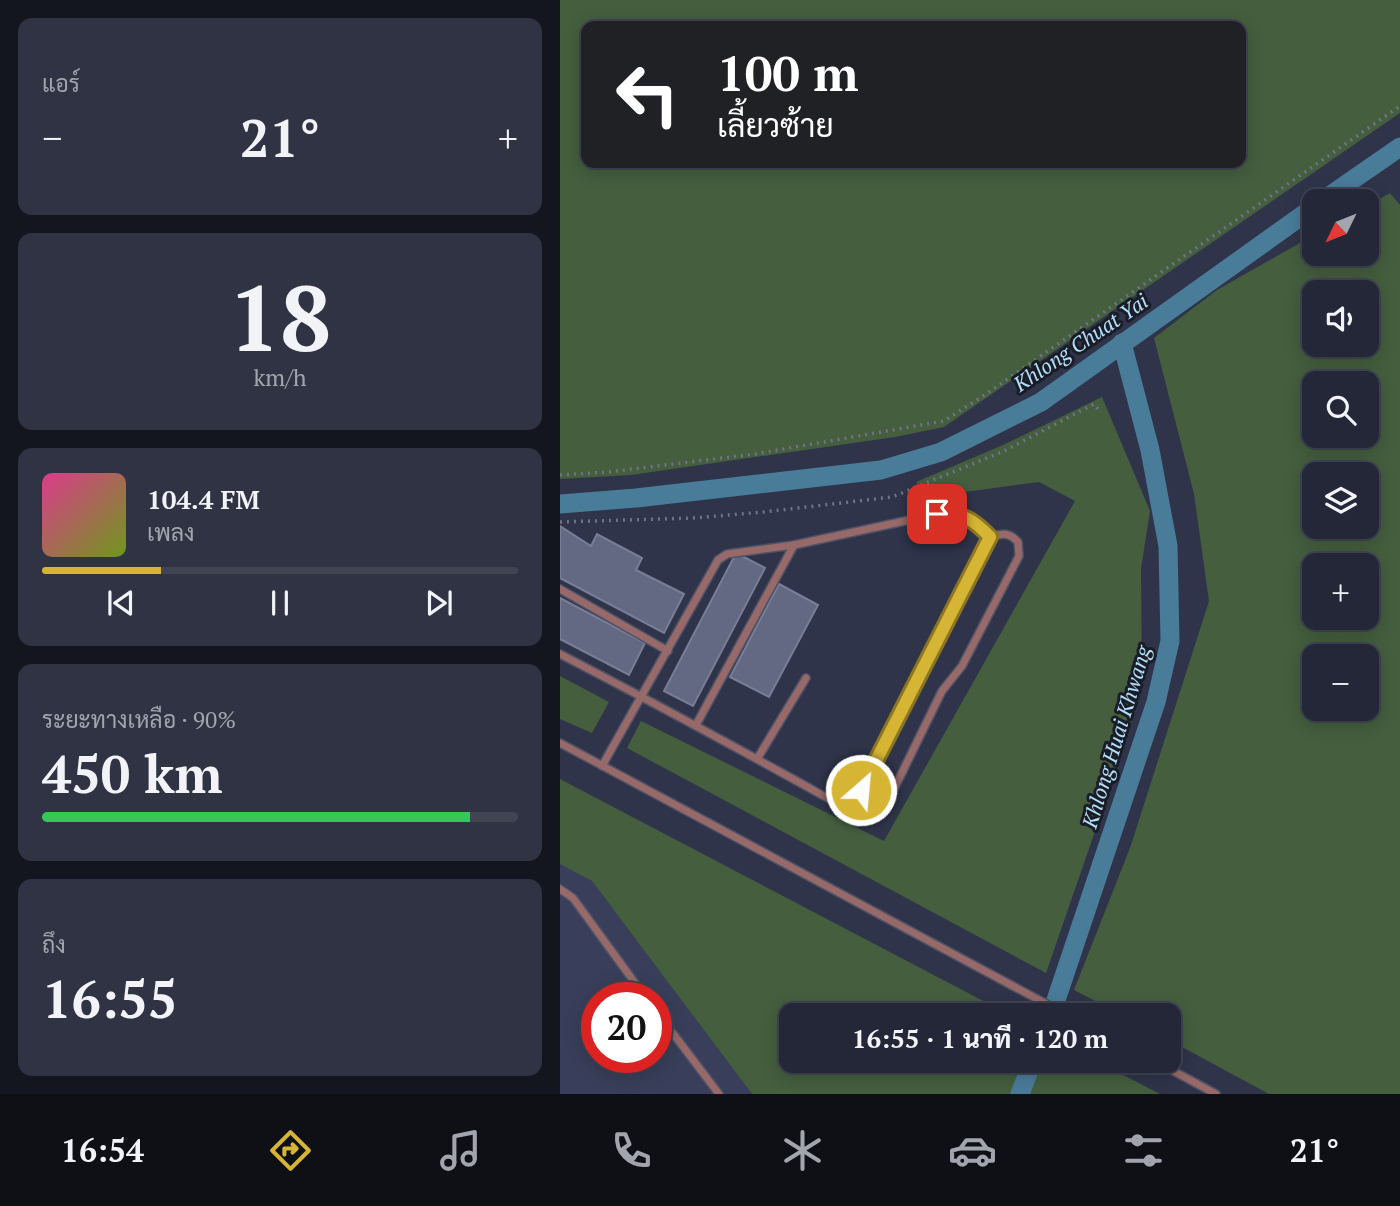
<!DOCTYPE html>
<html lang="th">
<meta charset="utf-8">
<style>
body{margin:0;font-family:"PT Serif",Sarabun,serif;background:#2f3343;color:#f1f3f6;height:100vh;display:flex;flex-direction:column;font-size:26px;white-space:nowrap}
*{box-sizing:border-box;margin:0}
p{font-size:23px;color:#a3a5ae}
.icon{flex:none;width:38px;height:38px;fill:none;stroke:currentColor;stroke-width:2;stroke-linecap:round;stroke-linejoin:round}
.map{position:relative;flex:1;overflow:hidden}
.details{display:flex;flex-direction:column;gap:18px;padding:18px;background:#13151f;width:560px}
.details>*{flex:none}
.top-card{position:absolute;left:21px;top:21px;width:665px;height:147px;border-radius:14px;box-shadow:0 4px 18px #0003,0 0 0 2px #404453;background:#202124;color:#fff;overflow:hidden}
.needle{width:46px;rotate:227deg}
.buttons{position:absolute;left:742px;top:189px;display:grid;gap:14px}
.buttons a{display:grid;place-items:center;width:77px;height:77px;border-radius:14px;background:#232738;box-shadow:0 4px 18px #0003,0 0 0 2px #404453;font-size:35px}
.speed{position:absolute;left:21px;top:982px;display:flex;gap:14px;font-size:35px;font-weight:700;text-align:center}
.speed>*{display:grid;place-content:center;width:91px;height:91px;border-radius:50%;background:#232738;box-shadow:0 4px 18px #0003,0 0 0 2px #404453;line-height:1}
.speed .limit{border:10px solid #d22;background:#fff;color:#111}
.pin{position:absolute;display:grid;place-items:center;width:60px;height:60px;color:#fff;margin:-30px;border-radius:14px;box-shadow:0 4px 10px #0006}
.me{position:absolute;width:77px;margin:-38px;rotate:27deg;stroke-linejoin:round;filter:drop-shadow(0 0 5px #0008)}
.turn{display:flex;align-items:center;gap:24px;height:147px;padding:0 21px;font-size:32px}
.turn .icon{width:91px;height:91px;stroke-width:2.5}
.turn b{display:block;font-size:49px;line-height:60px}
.big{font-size:52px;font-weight:800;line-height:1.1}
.details .widget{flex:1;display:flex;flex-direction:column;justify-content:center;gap:10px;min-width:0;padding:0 24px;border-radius:14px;background:#2f3343}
.details .dial{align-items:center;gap:0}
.dial b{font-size:91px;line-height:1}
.song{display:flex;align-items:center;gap:21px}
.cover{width:84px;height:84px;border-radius:10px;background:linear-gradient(135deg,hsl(330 70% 55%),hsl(80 70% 35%))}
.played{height:7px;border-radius:4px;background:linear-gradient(90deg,#d6b534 25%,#404453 25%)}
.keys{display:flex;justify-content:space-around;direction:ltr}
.heat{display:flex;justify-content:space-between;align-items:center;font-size:38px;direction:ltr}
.charge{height:10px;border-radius:5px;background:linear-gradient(90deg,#34c759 90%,#404453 0)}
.trip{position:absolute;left:219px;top:1003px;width:402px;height:70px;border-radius:14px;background:#232738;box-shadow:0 4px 18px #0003,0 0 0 2px #404453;font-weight:800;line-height:70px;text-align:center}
.tabs{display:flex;height:112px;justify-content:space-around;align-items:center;background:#0e1016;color:#a3a5ae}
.tabs .icon{width:49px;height:49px}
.tabs .on{color:#d6b534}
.tabs b{font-size:32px;color:#f1f3f6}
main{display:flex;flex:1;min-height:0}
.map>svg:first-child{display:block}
.built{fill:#393f5a;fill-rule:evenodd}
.green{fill:#445e3e;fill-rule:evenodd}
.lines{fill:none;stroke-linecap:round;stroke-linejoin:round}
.canal{stroke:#497c99;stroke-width:19}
.building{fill:#636982;stroke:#787e98;stroke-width:2}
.lane-casing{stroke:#4e5267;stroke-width:10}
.path{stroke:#6f7386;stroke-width:3.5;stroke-dasharray:2 5;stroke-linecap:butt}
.lane{stroke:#976968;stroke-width:7}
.route-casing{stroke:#8b7622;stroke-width:18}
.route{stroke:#d6b534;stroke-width:12}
.labels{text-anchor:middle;stroke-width:6;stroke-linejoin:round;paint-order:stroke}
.water-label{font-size:21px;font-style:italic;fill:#b3e0fc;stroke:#1a1c26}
</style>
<main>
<section class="details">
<div class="widget"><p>แอร์</p>
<div class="heat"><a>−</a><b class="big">21°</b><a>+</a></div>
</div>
<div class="widget dial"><b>18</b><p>km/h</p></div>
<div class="widget">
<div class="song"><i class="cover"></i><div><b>104.4 FM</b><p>เพลง</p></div></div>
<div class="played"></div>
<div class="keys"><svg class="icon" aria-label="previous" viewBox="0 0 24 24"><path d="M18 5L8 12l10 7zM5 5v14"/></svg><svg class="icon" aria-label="pause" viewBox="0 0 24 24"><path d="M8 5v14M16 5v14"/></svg><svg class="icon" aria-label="next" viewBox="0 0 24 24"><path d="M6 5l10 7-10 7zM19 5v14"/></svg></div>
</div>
<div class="widget"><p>ระยะทางเหลือ · 90%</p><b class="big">450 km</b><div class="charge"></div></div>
<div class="widget"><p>ถึง</p><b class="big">16:55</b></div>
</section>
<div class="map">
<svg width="840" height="1094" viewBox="0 0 840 1094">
<rect width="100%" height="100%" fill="#2f344a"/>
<!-- built -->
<path class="built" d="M 0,861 L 32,881 L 192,1094 L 0,1094 ZM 37,998 L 96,998 L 96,1057 L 37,1057 Z"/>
<!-- green -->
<g class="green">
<path d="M 0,0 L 840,0 L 840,113 L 384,427 L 335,437 L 71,475 L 0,479 ZM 26,26 L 681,26 L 681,163 L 26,163 Z"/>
<path d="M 830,193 L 840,205 L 840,1094 L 709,1094 L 609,1040 L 609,1015 L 562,1015 L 514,990 L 570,848 L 649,601 L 634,494 L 594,338 L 657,290 L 754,235 L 754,254 L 807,254 L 807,206 ZM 754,292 L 807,292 L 807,345 L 754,345 ZM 754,383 L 807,383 L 807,436 L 754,436 ZM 807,474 L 807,527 L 754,527 L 754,474 ZM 807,565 L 807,618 L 754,618 L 754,565 ZM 807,656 L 807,709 L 754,709 L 754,656 Z"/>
<path d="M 542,397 L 590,511 L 581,569 L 582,686 L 559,762 L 486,973 L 67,748 L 81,721 L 324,841 L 515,501 L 479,482 L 368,497 L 356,482 L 443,445 Z"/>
<path d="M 0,676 L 49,702 L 32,733 L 0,719 Z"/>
<path d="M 0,779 L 450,1015 L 231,1015 L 231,1060 L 536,1061 L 600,1094 L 192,1094 L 32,881 L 0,864 Z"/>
</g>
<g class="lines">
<!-- canal -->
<g class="canal">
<path d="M 762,201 L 840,147"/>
<path d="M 0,504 L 76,498 L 321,470 L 381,452 L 481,402 L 754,207"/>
<path d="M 491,1015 L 596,702 L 610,641 L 608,546 L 590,450 L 562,343"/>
<path d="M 460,1094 L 473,1060"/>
</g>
</g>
<!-- building -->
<g class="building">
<path d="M 0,526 L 31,546 L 37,534 L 82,558 L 76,570 L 124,594 L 104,633 L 0,578 Z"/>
<path d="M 176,553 L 205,568 L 133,706 L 104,691 Z"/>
<path d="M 219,584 L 258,605 L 209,697 L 170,677 Z"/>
<path d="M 0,598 L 85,643 L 69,675 L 0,639 Z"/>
</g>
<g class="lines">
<!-- lane casing -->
<g class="lane-casing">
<g id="lane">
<path d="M 0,589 L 108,651"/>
<path d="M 0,654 C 91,701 181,750 271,800 L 286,801 L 299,795 L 430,537 C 411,518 404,514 377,514 L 234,545 L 167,554 L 158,560 L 42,766"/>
<path d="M 136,725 L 234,545"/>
<path d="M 0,743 L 507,1015"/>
<path d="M 197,759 L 246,678"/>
<path d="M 301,790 C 314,796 322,801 333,791 L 382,691 L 402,666 L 459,556 L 458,542 C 449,532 442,533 430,537"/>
<path d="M 0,889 L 13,898 L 86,998"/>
<path d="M 96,1011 L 159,1094"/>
<path d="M 593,1060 L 656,1094"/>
</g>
</g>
<!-- path -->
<g class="path">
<path d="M 0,475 L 48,472 L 195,454 L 384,421 L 426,394 L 840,106"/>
<path d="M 0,522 L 133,518 L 204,512 L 332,497 L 444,451 L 534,404 L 538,409"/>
</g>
<!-- lane -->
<use href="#lane" class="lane"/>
</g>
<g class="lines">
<!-- route casing -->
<g class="route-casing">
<path id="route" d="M 301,790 L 430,537 C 412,518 404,514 377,514"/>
</g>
<!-- route -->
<use href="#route" class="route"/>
</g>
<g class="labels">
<!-- water labels -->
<g class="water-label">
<text transform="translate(521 343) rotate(-34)" y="7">Khlong Chuat Yai</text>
<text transform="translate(557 737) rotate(-73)" y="7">Khlong Huai Khwang</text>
</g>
</g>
</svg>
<div class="buttons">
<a><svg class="needle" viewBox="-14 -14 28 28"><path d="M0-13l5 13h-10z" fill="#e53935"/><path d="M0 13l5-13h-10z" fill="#a3a5ae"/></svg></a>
<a><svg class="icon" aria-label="sound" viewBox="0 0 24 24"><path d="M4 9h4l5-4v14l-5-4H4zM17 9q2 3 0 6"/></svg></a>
<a><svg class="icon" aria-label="search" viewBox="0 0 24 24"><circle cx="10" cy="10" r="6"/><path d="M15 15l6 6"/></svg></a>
<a><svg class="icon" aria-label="layers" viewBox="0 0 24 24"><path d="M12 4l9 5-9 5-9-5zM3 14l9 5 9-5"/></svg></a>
<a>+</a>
<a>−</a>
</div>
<div class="speed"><div class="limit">20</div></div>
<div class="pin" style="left:377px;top:514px;background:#d93025"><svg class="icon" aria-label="arrive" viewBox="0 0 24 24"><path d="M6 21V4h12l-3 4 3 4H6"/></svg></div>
<svg class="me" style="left:301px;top:790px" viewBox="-20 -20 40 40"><circle r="17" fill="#d6b534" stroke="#fff" stroke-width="3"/><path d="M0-11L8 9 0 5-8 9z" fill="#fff"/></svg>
<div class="trip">16:55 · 1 นาที · 120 m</div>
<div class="top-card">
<div class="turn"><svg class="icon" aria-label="left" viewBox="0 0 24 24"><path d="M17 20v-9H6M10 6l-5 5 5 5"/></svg><div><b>100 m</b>เลี้ยวซ้าย</div></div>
</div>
</div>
</main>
<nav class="tabs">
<b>16:54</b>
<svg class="icon on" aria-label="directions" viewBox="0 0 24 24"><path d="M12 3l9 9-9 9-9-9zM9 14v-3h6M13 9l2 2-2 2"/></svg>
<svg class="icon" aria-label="music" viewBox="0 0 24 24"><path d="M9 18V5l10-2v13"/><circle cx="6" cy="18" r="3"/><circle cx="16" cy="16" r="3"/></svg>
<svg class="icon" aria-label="phone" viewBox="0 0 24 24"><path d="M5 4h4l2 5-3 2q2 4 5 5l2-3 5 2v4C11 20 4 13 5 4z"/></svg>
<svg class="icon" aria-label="climate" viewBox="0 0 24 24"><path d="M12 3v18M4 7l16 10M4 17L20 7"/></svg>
<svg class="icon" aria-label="car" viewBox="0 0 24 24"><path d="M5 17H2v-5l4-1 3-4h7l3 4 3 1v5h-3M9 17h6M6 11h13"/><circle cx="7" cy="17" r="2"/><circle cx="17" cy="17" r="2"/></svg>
<svg class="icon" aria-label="filters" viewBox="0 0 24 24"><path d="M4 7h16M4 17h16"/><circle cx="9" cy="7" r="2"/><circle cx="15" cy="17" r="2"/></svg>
<b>21°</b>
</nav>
